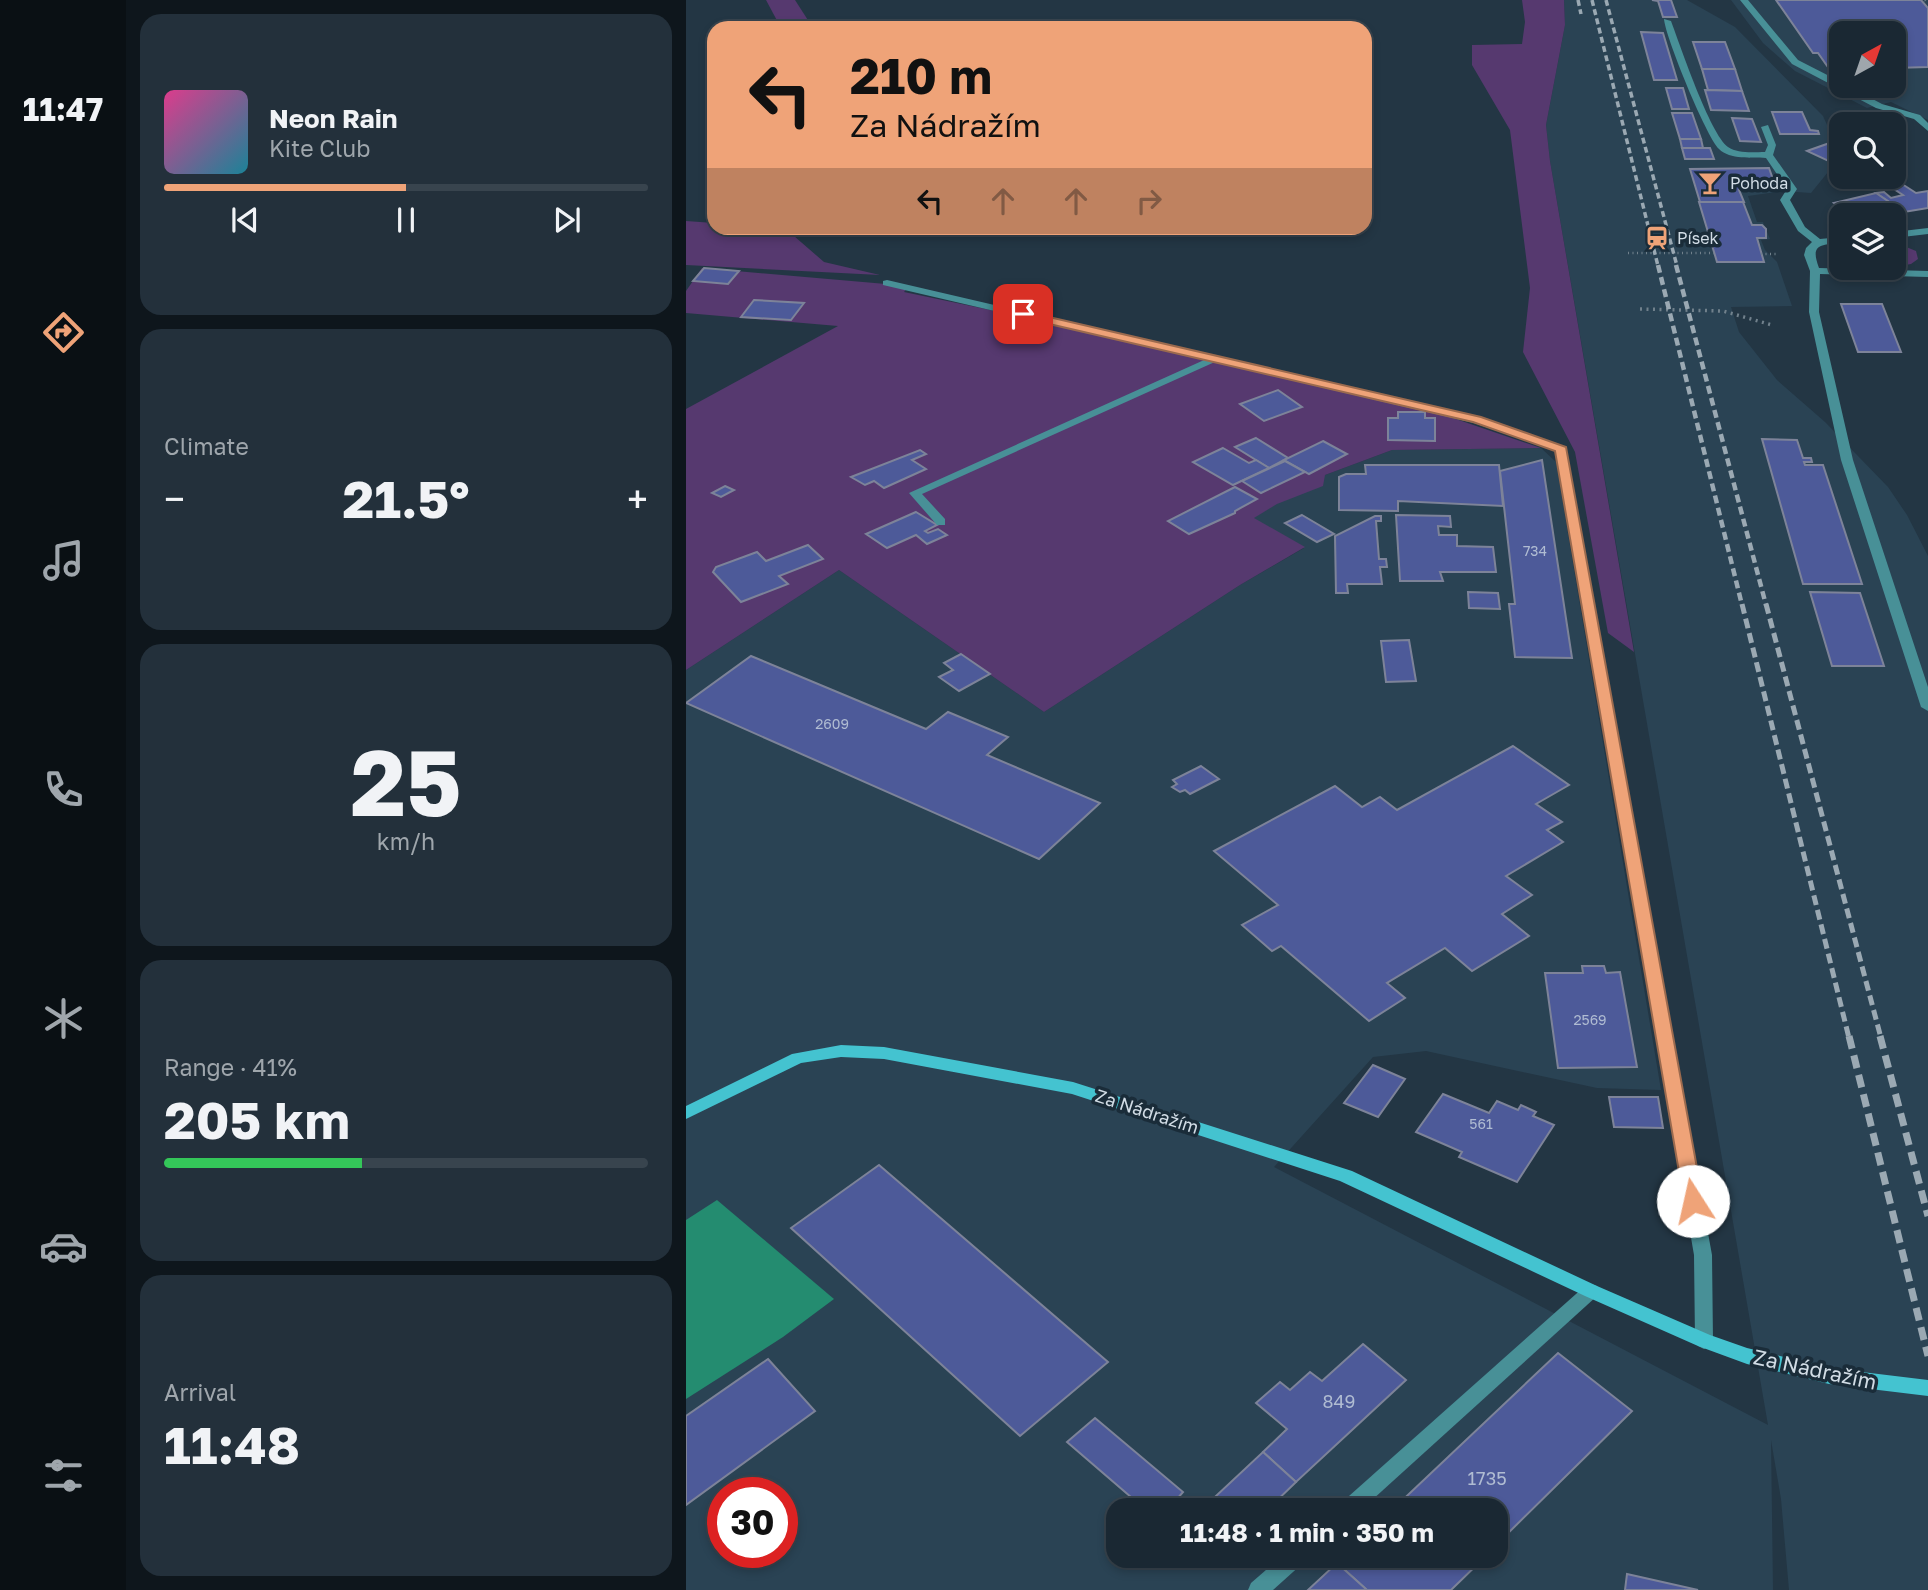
<!DOCTYPE html>
<meta charset="utf-8">
<style>
body{margin:0;font-family:"Golos Text",sans-serif;background:#23303b;color:#f1f3f6;height:100vh;display:flex;flex-direction:column;font-size:26px;white-space:nowrap}
*{box-sizing:border-box;margin:0}
p{font-size:23px;color:#9fa6ac}
.icon{flex:none;width:38px;height:38px;fill:none;stroke:currentColor;stroke-width:2;stroke-linecap:round;stroke-linejoin:round}
.map{position:relative;flex:1;overflow:hidden}
.drawer{display:flex;flex-direction:column;gap:14px;padding:14px;background:#0e161c;width:560px}
.drawer>*{flex:none}
.top-card{position:absolute;left:21px;top:21px;width:665px;height:214px;border-radius:21px;box-shadow:0 4px 10px #0003,0 0 0 2px #38444e;background:#efa378;color:#111;overflow:hidden}
.needle{width:46px;rotate:40deg}
.buttons{position:absolute;left:1143px;top:21px;display:grid;gap:14px}
.buttons a{display:grid;place-items:center;width:77px;height:77px;border-radius:14px;background:#1a2833;box-shadow:0 4px 10px #0003,0 0 0 2px #38444e;font-size:35px}
.speed{position:absolute;left:21px;top:1477px;display:flex;gap:14px;font-size:35px;font-weight:700;text-align:center}
.speed>*{display:grid;place-content:center;width:91px;height:91px;border-radius:50%;background:#1a2833;box-shadow:0 4px 10px #0003,0 0 0 2px #38444e;line-height:1}
.speed .limit{border:10px solid #d22;background:#fff;color:#111}
.pin{position:absolute;display:grid;place-items:center;width:60px;height:60px;color:#fff;margin:-30px;border-radius:14px;box-shadow:0 4px 10px #0006}
.me{position:absolute;width:77px;margin:-38px;rotate:350deg;stroke-linejoin:round;filter:drop-shadow(0 0 5px #0008)}
.turn{display:flex;align-items:center;gap:24px;height:147px;padding:0 28px;font-size:32px}
.turn .icon{width:91px;height:91px;stroke-width:2.5}
.turn b{display:block;font-size:49px;line-height:60px}
.lanes{display:flex;align-items:center;height:66px;padding:0 28px;background:#0003;justify-content:center;gap:35px;direction:ltr}
.lanes .off{opacity:.35}
.big{font-size:52px;font-weight:700;line-height:1.1}
.drawer .tile{flex:1;display:flex;flex-direction:column;justify-content:center;gap:10px;min-width:0;padding:0 24px;border-radius:21px;background:#23303b}
.drawer .dial{align-items:center;gap:0}
.dial b{font-size:91px;line-height:1}
.song{display:flex;align-items:center;gap:21px}
.cover{width:84px;height:84px;border-radius:10px;background:linear-gradient(135deg,hsl(330 70% 55%),hsl(190 70% 35%))}
.played{height:7px;border-radius:4px;background:linear-gradient(90deg,#efa378 50%,#38444e 50%)}
.keys{display:flex;justify-content:space-around;direction:ltr}
.heat{display:flex;justify-content:space-between;align-items:center;font-size:38px;direction:ltr}
.charge{height:10px;border-radius:5px;background:linear-gradient(90deg,#34c759 41%,#38444e 0)}
.trip{position:absolute;left:420px;top:1498px;width:402px;height:70px;border-radius:21px;background:#1a2833;box-shadow:0 4px 10px #0003,0 0 0 2px #38444e;font-weight:700;line-height:70px;text-align:center}
main{display:flex;flex:1;min-height:0}
.tabs{display:flex;flex-direction:column;width:126px;justify-content:space-around;align-items:center;background:#0a1014;color:#9fa6ac}
.tabs .icon{width:49px;height:49px}
.tabs .on{color:#efa378}
.tabs b{font-size:32px;color:#f1f3f6}
.map>svg:first-child{display:block}
.built{fill:#2a4354;fill-rule:evenodd}
.green{fill:#56396f}
.water{fill:#248c70}
.building{fill:#4d5a99;stroke:#7d8399;stroke-width:2}
.lines{fill:none;stroke-linecap:round;stroke-linejoin:round}
.path-far1{stroke:#71818c;stroke-width:2.5;stroke-dasharray:1 3.5;stroke-linecap:butt}
.path{stroke:#71818c;stroke-width:3.5;stroke-dasharray:2 4.5;stroke-linecap:butt}
.service{fill:#489097;fill-rule:evenodd}
.minor{fill:#489097;fill-rule:evenodd}
.secondary{fill:#44c3d0;fill-rule:evenodd}
.rail-far3{stroke:#9ba9b3;stroke-width:3.5;stroke-dasharray:6 3.5;stroke-linecap:butt}
.rail-far2{stroke:#9ba9b3;stroke-width:4.5;stroke-dasharray:8 4.5;stroke-linecap:butt}
.rail-far1{stroke:#9ba9b3;stroke-width:5;stroke-dasharray:10 5;stroke-linecap:butt}
.rail{stroke:#9ba9b3;stroke-width:7;stroke-dasharray:13 7;stroke-linecap:butt}
.route{fill:#efa378;stroke:#9b6a4e;stroke-width:2}
.labels{text-anchor:middle;stroke-width:7;stroke-linejoin:round;paint-order:stroke}
.number-label{font-size:14px;fill:#b0bcd2}
.far-poi-label{font-size:16px;fill:#d1dce5;stroke:#1a2c39;text-anchor:start}
.street-label{font-size:18px;fill:#d1dce5;stroke:#1a2c39}
.near-number-label{font-size:18px;fill:#b0bcd2}
.near-street-label{font-size:21px;fill:#d1dce5;stroke:#1a2c39}
</style>
<main>
<nav class="tabs">
<b>11:47</b>
<svg class="icon on" aria-label="directions" viewBox="0 0 24 24"><path d="M12 3l9 9-9 9-9-9zM9 14v-3h6M13 9l2 2-2 2"/></svg>
<svg class="icon" aria-label="music" viewBox="0 0 24 24"><path d="M9 18V5l10-2v13"/><circle cx="6" cy="18" r="3"/><circle cx="16" cy="16" r="3"/></svg>
<svg class="icon" aria-label="phone" viewBox="0 0 24 24"><path d="M5 4h4l2 5-3 2q2 4 5 5l2-3 5 2v4C11 20 4 13 5 4z"/></svg>
<svg class="icon" aria-label="climate" viewBox="0 0 24 24"><path d="M12 3v18M4 7l16 10M4 17L20 7"/></svg>
<svg class="icon" aria-label="car" viewBox="0 0 24 24"><path d="M5 17H2v-5l4-1 3-4h7l3 4 3 1v5h-3M9 17h6M6 11h13"/><circle cx="7" cy="17" r="2"/><circle cx="17" cy="17" r="2"/></svg>
<svg class="icon" aria-label="filters" viewBox="0 0 24 24"><path d="M4 7h16M4 17h16"/><circle cx="9" cy="7" r="2"/><circle cx="15" cy="17" r="2"/></svg>
</nav>
<section class="drawer">
<div class="tile">
<div class="song"><i class="cover"></i><div><b>Neon Rain</b><p>Kite Club</p></div></div>
<div class="played"></div>
<div class="keys"><svg class="icon" aria-label="previous" viewBox="0 0 24 24"><path d="M18 5L8 12l10 7zM5 5v14"/></svg><svg class="icon" aria-label="pause" viewBox="0 0 24 24"><path d="M8 5v14M16 5v14"/></svg><svg class="icon" aria-label="next" viewBox="0 0 24 24"><path d="M6 5l10 7-10 7zM19 5v14"/></svg></div>
</div>
<div class="tile"><p>Climate</p>
<div class="heat"><a>−</a><b class="big">21.5°</b><a>+</a></div>
</div>
<div class="tile dial"><b>25</b><p>km/h</p></div>
<div class="tile"><p>Range · 41%</p><b class="big">205 km</b><div class="charge"></div></div>
<div class="tile"><p>Arrival</p><b class="big">11:48</b></div>
</section>
<div class="map">
<svg width="1242" height="1590" viewBox="0 0 1242 1590">
<rect width="100%" height="100%" fill="#233644"/>
<!-- built -->
<g class="built">
<path d="M 878,0 L 1001,0 L 1049,27 L 1137,116 L 1155,156 L 1125,193 L 1097,191 L 1062,196 L 1071,222 L 1077,222 L 1084,239 L 1075,240 L 1079,250 L 1091,262 L 1106,306 L 1045,307 L 1053,332 L 1091,380 L 1139,422 L 1202,487 L 1221,515 L 1242,556 L 1242,1590 L 1103,1590 L 1095,1499 L 1085,1440 L 1087,1590 L 0,1590 L 0,670 L 153,570 L 358,712 L 554,585 L 618,548 L 567,518 L 639,475 L 706,450 L 855,448 L 870,462 L 975,1090 L 911,1088 L 740,1051 L 687,1057 L 588,1167 L 1082,1425 L 864,161 L 860,125 L 879,25 ZM 37,1493 L 96,1493 L 96,1552 L 37,1552 ZM 432,1510 L 810,1510 L 810,1556 L 432,1556 Z"/>
<path d="M 1045,0 L 1242,0 L 1242,120 L 1205,102 L 1181,108 L 1109,71 L 1077,43 ZM 1155,33 L 1208,33 L 1208,86 L 1155,86 Z"/>
</g>
<!-- green -->
<g class="green">
<path d="M 80,0 L 109,0 L 127,28 L 95,28 Z"/>
<path d="M 836,0 L 878,0 L 879,25 L 860,125 L 864,161 L 948,652 L 922,633 L 889,452 L 837,352 L 844,288 L 824,130 L 786,65 L 786,45 L 836,44 L 839,22 Z"/>
<path d="M 0,221 L 28,223 L 28,228 L 74,228 L 100,231 L 106,228 L 126,228 L 108,236 L 138,262 L 194,275 L 0,265 Z"/>
<path d="M 1208,242 L 1230,251 L 1232,259 L 1225,264 L 1208,267 Z"/>
<path d="M 16,268 L 223,286 L 218,292 L 411,332 L 723,403 L 855,448 L 706,450 L 639,475 L 637,486 L 591,504 L 568,518 L 619,547 L 554,585 L 358,712 L 153,570 L 0,670 L 0,409 L 152,326 L 0,313 L 0,291 Z"/>
</g>
<!-- water -->
<path class="water" d="M 31,1200 L 148,1299 L 97,1337 L 0,1399 L 0,1220 Z"/>
<!-- building -->
<g class="building">
<path d="M 985,0 L 991,17 L 977,17 L 972,1 L 966,0 Z"/>
<path d="M 1090,0 L 1235,0 L 1242,8 L 1242,67 L 1208,68 L 1208,33 L 1155,33 L 1155,70 L 1144,70 L 1132,53 L 1127,53 Z"/>
<path d="M 955,32 L 977,33 L 991,80 L 968,80 Z"/>
<path d="M 1007,42 L 1039,42 L 1049,69 L 1016,69 Z"/>
<path d="M 1016,69 L 1049,69 L 1056,91 L 1022,90 Z"/>
<path d="M 980,88 L 997,88 L 1003,109 L 986,109 Z"/>
<path d="M 1019,90 L 1056,91 L 1063,111 L 1025,110 Z"/>
<path d="M 1086,112 L 1116,112 L 1124,130 L 1132,131 L 1133,134 L 1094,134 Z"/>
<path d="M 986,113 L 1006,113 L 1015,139 L 994,139 Z"/>
<path d="M 1046,118 L 1066,119 L 1075,142 L 1054,141 Z"/>
<path d="M 994,139 L 1015,139 L 1017,148 L 996,148 Z"/>
<path d="M 1155,139 L 1155,161 L 1149,164 L 1121,151 Z"/>
<path d="M 996,148 L 1024,148 L 1028,159 L 999,159 Z"/>
<path d="M 1083,168 L 1089,185 L 1094,186 L 1087,190 L 1056,188 L 1053,190 L 1058,202 L 1014,202 L 1004,169 Z"/>
<path d="M 1213,182 L 1230,193 L 1242,191 L 1242,208 L 1218,212 L 1190,193 L 1198,192 L 1205,198 L 1217,195 L 1208,189 L 1212,187 L 1205,183 Z"/>
<path d="M 1190,193 L 1218,212 L 1202,215 L 1164,215 L 1148,203 Z"/>
<path d="M 1013,202 L 1057,202 L 1066,225 L 1076,225 L 1080,229 L 1080,238 L 1071,238 L 1078,262 L 1031,262 Z"/>
<path d="M 18,268 L 53,271 L 42,284 L 7,281 Z"/>
<path d="M 68,300 L 118,303 L 105,320 L 55,317 Z"/>
<path d="M 1155,304 L 1196,304 L 1215,352 L 1172,352 Z"/>
<path d="M 592,390 L 616,407 L 578,421 L 554,404 Z"/>
<path d="M 712,412 L 739,412 L 739,418 L 749,418 L 749,441 L 702,440 L 702,418 L 712,418 Z"/>
<path d="M 570,438 L 602,458 L 583,468 L 549,447 Z"/>
<path d="M 1076,439 L 1111,440 L 1117,458 L 1125,458 L 1126,462 L 1118,462 L 1119,465 L 1137,465 L 1176,584 L 1117,584 Z"/>
<path d="M 637,441 L 661,454 L 623,474 L 598,460 Z"/>
<path d="M 537,448 L 563,463 L 570,460 L 583,468 L 547,485 L 507,462 Z"/>
<path d="M 234,450 L 240,454 L 226,460 L 240,469 L 198,488 L 188,481 L 179,485 L 165,477 Z"/>
<path d="M 856,460 L 886,658 L 829,657 L 823,604 L 829,604 L 814,471 Z"/>
<path d="M 599,461 L 619,472 L 575,493 L 556,481 Z"/>
<path d="M 679,465 L 813,465 L 817,506 L 712,501 L 712,511 L 653,510 L 653,477 L 660,474 L 680,474 Z"/>
<path d="M 39,486 L 48,490 L 35,497 L 26,493 Z"/>
<path d="M 549,487 L 571,499 L 549,511 L 549,513 L 503,534 L 482,521 Z"/>
<path d="M 230,512 L 251,525 L 239,531 L 242,533 L 252,529 L 261,535 L 241,544 L 230,535 L 201,548 L 180,534 Z"/>
<path d="M 616,515 L 648,534 L 631,542 L 599,523 Z"/>
<path d="M 710,515 L 764,516 L 765,527 L 752,526 L 753,535 L 771,535 L 771,546 L 807,547 L 810,572 L 754,572 L 757,581 L 714,581 Z"/>
<path d="M 689,516 L 695,516 L 695,521 L 690,521 L 693,559 L 700,559 L 701,567 L 694,567 L 696,584 L 661,584 L 662,593 L 650,593 L 649,536 Z"/>
<path d="M 122,545 L 137,559 L 93,576 L 102,584 L 55,602 L 27,572 L 30,567 L 71,552 L 80,561 Z"/>
<path d="M 782,592 L 812,593 L 814,609 L 783,608 Z"/>
<path d="M 1124,592 L 1174,593 L 1198,666 L 1146,666 Z"/>
<path d="M 723,640 L 730,681 L 700,682 L 695,641 Z"/>
<path d="M 275,654 L 304,674 L 273,691 L 253,677 L 267,670 L 258,663 Z"/>
<path d="M 65,656 L 240,729 L 262,712 L 322,737 L 301,755 L 414,803 L 353,859 L 0,703 Z"/>
<path d="M 827,746 L 883,785 L 850,804 L 876,822 L 861,830 L 877,842 L 820,876 L 846,895 L 816,914 L 843,936 L 786,971 L 759,948 L 701,983 L 719,998 L 683,1021 L 595,946 L 586,951 L 556,925 L 592,905 L 528,851 L 649,786 L 676,807 L 694,797 L 711,810 Z"/>
<path d="M 515,766 L 533,779 L 504,794 L 499,790 L 494,792 L 486,787 L 491,784 L 487,780 Z"/>
<path d="M 896,966 L 918,966 L 920,973 L 934,972 L 951,1067 L 872,1068 L 859,973 L 897,973 Z"/>
<path d="M 687,1065 L 719,1079 L 692,1117 L 658,1103 Z"/>
<path d="M 757,1094 L 803,1113 L 811,1101 L 832,1110 L 835,1105 L 850,1112 L 847,1116 L 868,1125 L 831,1182 L 773,1157 L 776,1152 L 730,1132 Z"/>
<path d="M 923,1097 L 972,1097 L 977,1128 L 928,1127 Z"/>
<path d="M 193,1165 L 422,1362 L 334,1436 L 105,1228 Z"/>
<path d="M 677,1344 L 720,1380 L 610,1482 L 577,1452 L 601,1429 L 570,1403 L 594,1382 L 604,1390 L 624,1372 L 636,1381 Z"/>
<path d="M 872,1353 L 946,1411 L 810,1545 L 810,1510 L 706,1510 Z"/>
<path d="M 82,1359 L 129,1411 L 0,1505 L 0,1416 Z"/>
<path d="M 409,1418 L 497,1492 L 485,1506 L 490,1510 L 460,1510 L 381,1442 Z"/>
<path d="M 577,1452 L 610,1482 L 581,1510 L 515,1510 Z"/>
<path d="M 659,1556 L 800,1556 L 765,1590 L 681,1590 L 651,1563 Z"/>
<path d="M 651,1563 L 681,1590 L 622,1590 Z"/>
<path d="M 941,1574 L 1012,1590 L 939,1590 Z"/>
</g>
<g class="lines">
<!-- path-far1 -->
<g class="path-far1">
<path d="M 1239,0 L 1242,3"/>
<path d="M 942,253 L 1028,253"/>
<path d="M 1075,254 L 1090,254"/>
</g>
<!-- path -->
<path class="path" d="M 954,309 L 1037,311 L 1086,325"/>
<!-- service -->
<g class="service">
<path d="M 978,19 L 985,21 C 994,45 1024,134 1042,147 C 1052,154 1068,152 1079,152 L 1082,145 L 1075,127 L 1082,125 L 1090,145 L 1087,155 L 1111,189 L 1104,200 L 1119,227 L 1134,239 L 1155,237 L 1155,243 C 1134,245 1124,244 1133,268 L 1242,271 L 1242,277 L 1134,274 L 1133,312 L 1167,460 L 1242,687 L 1242,711 L 1235,707 L 1155,460 L 1123,312 L 1124,271 L 1118,255 L 1120,248 L 1126,242 L 1112,231 L 1094,200 L 1101,189 L 1080,158 C 1066,157 1044,160 1033,149 C 1020,136 979,36 978,19 Z"/>
<path d="M 1242,228 L 1242,234 L 1208,238 L 1208,232 Z"/>
<path d="M 527,356 L 531,357 L 531,361 L 236,494 L 259,519 L 259,525 L 251,525 L 223,493 Z"/>
</g>
<!-- minor -->
<g class="minor">
<path d="M 1054,0 L 1062,0 L 1112,60 L 1155,82 L 1155,86 L 1162,86 L 1196,104 L 1234,115 L 1242,123 L 1242,131 L 1228,119 L 1190,108 L 1106,64 Z"/>
<path d="M 201,280 L 791,417 L 879,447 L 1026,1255 L 1027,1341 L 1024,1346 L 1018,1349 L 1012,1346 L 1009,1341 L 1008,1255 L 870,451 L 788,423 L 197,285 L 197,281 Z"/>
<path d="M 905,1284 L 911,1286 L 914,1291 L 911,1296 L 675,1510 L 651,1510 L 654,1504 L 899,1286 Z"/>
<path d="M 596,1556 L 620,1556 L 617,1563 L 587,1590 L 562,1590 L 565,1583 Z"/>
</g>
<!-- secondary -->
<path class="secondary" d="M 155,1045 L 198,1047 L 387,1082 L 666,1171 L 911,1286 L 1024,1335 L 1061,1348 L 1143,1368 L 1242,1380 L 1242,1396 L 1143,1384 L 1061,1364 L 1012,1346 L 899,1296 L 654,1181 L 386,1094 L 198,1059 L 155,1057 L 115,1063 L 0,1119 L 0,1106 L 106,1054 Z"/>
<!-- rail-far3 -->
<g class="rail-far3">
<path d="M 892,0 L 895,14"/>
<path d="M 906,0 L 972,266"/>
<path d="M 920,0 L 991,266"/>
</g>
<!-- rail-far2 -->
<g class="rail-far2">
<path d="M 972,265 L 1056,605"/>
<path d="M 990,265 L 1080,605"/>
</g>
<!-- rail-far1 -->
<g class="rail-far1">
<path d="M 1056,604 L 1163,1038"/>
<path d="M 1080,604 L 1195,1038"/>
</g>
<!-- rail -->
<g class="rail">
<path d="M 1163,1036 L 1242,1356"/>
<path d="M 1194,1036 L 1242,1216"/>
</g>
</g>
<!-- route -->
<path class="route" d="M 337,311 L 795,417 L 880,447 L 1017,1201 L 1014,1207 L 1007,1209 L 1001,1207 L 998,1201 L 869,451 L 787,422 L 333,317 L 331,314 Z"/>
<!-- icons -->
<defs>
<g id="bar-bare" transform="scale(1.89)"><path d="M-6-5H6L.8 .8V4.5H3.5V6h-7V4.5H-.8V.8Z" fill="#efa378" stroke="#1a2c39" stroke-width="2.5" paint-order="stroke"/></g>
<g id="station-bare" transform="scale(1.89)"><path d="M-3-6H3Q5-6 5-4V2Q5 4 3 4L4.5 6H3L1.5 4h-3L-3 6H-4.5L-3 4Q-5 4-5 2V-4Q-5-6-3-6ZM-3.5-4v3h7v-3ZM-3.5 1v1.5H-2V1ZM2 1v1.5H3.5V1Z" fill="#efa378" stroke="#1a2c39" stroke-width="2.5" paint-order="stroke"/></g>
</defs>
<g fill-rule="evenodd">
<use href="#bar-bare" x="1024" y="183"/>
<use href="#station-bare" x="971" y="238"/>
</g>
<g class="labels">
<!-- number labels -->
<g class="number-label">
<text x="849" y="556">734</text>
<text x="146" y="729">2609</text>
<text x="904" y="1025">2569</text>
<text x="795" y="1129">561</text>
</g>
<!-- far-poi labels -->
<g class="far-poi-label">
<text x="1044" y="189">Pohoda</text>
<text x="991" y="244">Písek</text>
</g>
<!-- street labels -->
<g class="street-label">
<text transform="translate(461 1112) rotate(18)" y="6">Za Nádražím</text>
</g>
<!-- near-number labels -->
<g class="near-number-label">
<text x="653" y="1408">849</text>
<text x="801" y="1485">1735</text>
</g>
<!-- near-street labels -->
<g class="near-street-label">
<text transform="translate(1129 1370) rotate(12)" y="7">Za Nádražím</text>
</g>
</g>
</svg>
<div class="buttons">
<a><svg class="needle" viewBox="-14 -14 28 28"><path d="M0-13l5 13h-10z" fill="#e53935"/><path d="M0 13l5-13h-10z" fill="#9fa6ac"/></svg></a>
<a><svg class="icon" aria-label="search" viewBox="0 0 24 24"><circle cx="10" cy="10" r="6"/><path d="M15 15l6 6"/></svg></a>
<a><svg class="icon" aria-label="layers" viewBox="0 0 24 24"><path d="M12 4l9 5-9 5-9-5zM3 14l9 5 9-5"/></svg></a>
</div>
<div class="speed"><div class="limit">30</div></div>
<div class="pin" style="left:337px;top:314px;background:#d93025"><svg class="icon" aria-label="arrive" viewBox="0 0 24 24"><path d="M6 21V4h12l-3 4 3 4H6"/></svg></div>
<svg class="me" style="left:1007px;top:1201px" viewBox="-20 -20 40 40"><circle r="19" fill="#fff"/><path d="M0-13L10 11 0 6-10 11z" fill="#efa378"/></svg>
<div class="trip">11:48 · 1 min · 350 m</div>
<div class="top-card">
<div class="turn"><svg class="icon" aria-label="left" viewBox="0 0 24 24"><path d="M17 20v-9H6M10 6l-5 5 5 5"/></svg><div><b>210 m</b>Za Nádražím</div></div>
<div class="lanes"><svg class="icon" aria-label="left" viewBox="0 0 24 24"><path d="M17 20v-9H6M10 6l-5 5 5 5"/></svg><svg class="icon off" aria-label="ahead" viewBox="0 0 24 24"><path d="M12 20V5M6 11l6-6 6 6"/></svg><svg class="icon off" aria-label="ahead" viewBox="0 0 24 24"><path d="M12 20V5M6 11l6-6 6 6"/></svg><svg class="icon off" aria-label="right" viewBox="0 0 24 24"><path d="M7 20v-9h11M14 6l5 5-5 5"/></svg></div>
</div>
</div>
</main>
